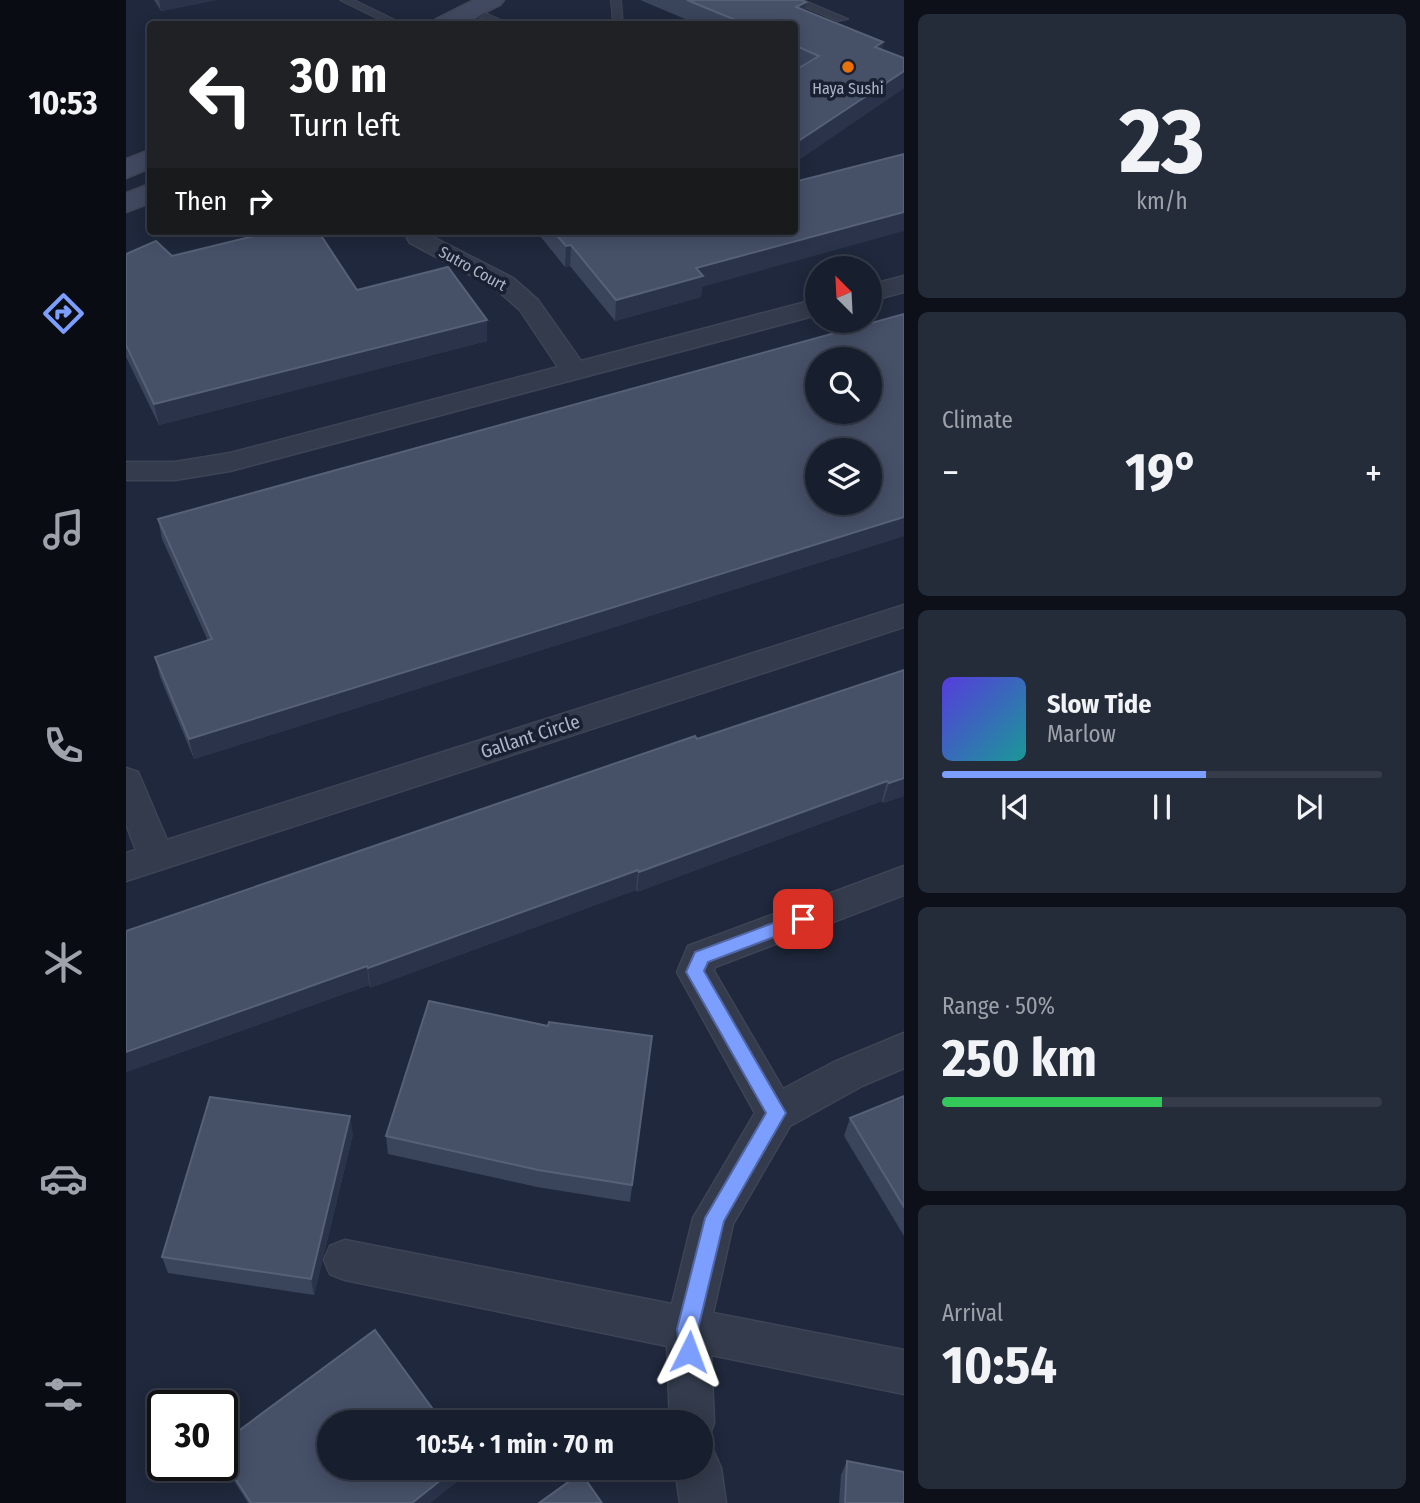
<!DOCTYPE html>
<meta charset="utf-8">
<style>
body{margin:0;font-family:"Fira Sans Condensed",sans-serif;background:#242b39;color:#f1f3f6;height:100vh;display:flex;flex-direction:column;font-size:26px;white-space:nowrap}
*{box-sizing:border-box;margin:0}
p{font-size:23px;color:#9ea2aa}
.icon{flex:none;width:38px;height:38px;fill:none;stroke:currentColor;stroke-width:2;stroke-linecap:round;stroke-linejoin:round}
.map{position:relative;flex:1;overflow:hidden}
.side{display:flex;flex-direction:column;gap:14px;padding:14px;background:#0d1019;width:516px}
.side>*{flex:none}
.guide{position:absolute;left:21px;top:21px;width:651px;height:214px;border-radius:7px;box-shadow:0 4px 18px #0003,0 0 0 2px #363c49;background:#202124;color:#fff;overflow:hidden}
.needle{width:46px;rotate:336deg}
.fabs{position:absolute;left:679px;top:256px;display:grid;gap:14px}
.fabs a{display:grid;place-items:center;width:77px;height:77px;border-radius:50%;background:#171e2d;box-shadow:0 4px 18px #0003,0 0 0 2px #363c49;font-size:35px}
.speed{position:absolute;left:21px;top:1390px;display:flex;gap:14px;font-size:35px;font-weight:700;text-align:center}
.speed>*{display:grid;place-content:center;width:91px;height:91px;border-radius:50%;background:#171e2d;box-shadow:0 4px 18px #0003,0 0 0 2px #363c49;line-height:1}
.speed .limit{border:4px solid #111;border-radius:10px;background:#fff;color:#111}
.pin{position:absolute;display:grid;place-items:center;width:60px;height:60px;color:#fff;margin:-30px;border-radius:14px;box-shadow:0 4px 10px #0006}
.me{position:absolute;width:77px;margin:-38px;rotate:3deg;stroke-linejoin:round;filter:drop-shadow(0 0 5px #0008)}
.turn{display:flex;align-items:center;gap:24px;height:147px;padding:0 28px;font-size:32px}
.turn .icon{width:91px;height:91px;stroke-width:2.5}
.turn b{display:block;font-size:49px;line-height:60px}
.then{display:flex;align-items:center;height:66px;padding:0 28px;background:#0003;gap:14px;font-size:26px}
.big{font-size:52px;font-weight:700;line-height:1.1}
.side .tile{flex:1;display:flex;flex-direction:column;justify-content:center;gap:10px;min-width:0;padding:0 24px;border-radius:10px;background:#242b39}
.side .dial{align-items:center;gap:0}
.dial b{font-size:91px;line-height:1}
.song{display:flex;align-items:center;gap:21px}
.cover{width:84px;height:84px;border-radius:10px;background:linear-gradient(135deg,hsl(250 70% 55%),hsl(180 70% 35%))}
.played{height:7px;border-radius:4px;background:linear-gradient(90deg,#7c9fff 60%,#363c49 60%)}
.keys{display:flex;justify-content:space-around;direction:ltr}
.heat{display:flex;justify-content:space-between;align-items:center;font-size:38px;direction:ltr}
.charge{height:10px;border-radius:5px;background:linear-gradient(90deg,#34c759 50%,#363c49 0)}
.trip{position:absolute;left:191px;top:1410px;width:396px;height:70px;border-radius:35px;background:#171e2d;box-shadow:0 4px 18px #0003,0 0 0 2px #363c49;font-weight:700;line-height:70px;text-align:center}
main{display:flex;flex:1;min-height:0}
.tab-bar{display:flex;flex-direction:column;width:126px;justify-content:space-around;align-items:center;background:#090c12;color:#9ea2aa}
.tab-bar .icon{width:49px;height:49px}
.tab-bar .active{color:#7c9fff}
.tab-bar b{font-size:32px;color:#f1f3f6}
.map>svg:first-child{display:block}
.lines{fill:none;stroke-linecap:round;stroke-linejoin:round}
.service-casing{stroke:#3d4455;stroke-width:2}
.minor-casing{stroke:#3d4455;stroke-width:3}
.secondary-casing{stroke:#3d4455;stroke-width:3}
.service{fill:#333b4c;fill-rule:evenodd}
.minor{fill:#333b4c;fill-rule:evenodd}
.secondary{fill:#414960;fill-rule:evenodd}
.wall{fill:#3a445b}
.shaded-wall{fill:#2a334a}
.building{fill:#465067;stroke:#566076;stroke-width:2;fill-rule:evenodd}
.route{fill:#7c9fff;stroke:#5167a6;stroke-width:2}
.food-dot{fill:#e8710a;stroke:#192031;stroke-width:2.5}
.labels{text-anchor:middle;stroke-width:7;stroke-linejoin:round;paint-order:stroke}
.far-poi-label{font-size:16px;fill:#aeb5c8;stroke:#192031}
.far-street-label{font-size:16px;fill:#aeb5c8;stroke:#192031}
.street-label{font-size:19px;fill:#aeb5c8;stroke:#192031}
</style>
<main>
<nav class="tab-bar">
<b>10:53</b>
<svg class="icon active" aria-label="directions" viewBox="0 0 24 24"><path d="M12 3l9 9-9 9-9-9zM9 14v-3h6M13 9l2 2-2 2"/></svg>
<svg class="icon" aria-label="music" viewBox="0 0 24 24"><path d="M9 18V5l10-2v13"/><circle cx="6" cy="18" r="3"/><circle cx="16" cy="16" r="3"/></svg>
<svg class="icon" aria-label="phone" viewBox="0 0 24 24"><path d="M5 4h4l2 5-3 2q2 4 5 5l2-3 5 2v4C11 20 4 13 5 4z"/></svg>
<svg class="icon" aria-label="climate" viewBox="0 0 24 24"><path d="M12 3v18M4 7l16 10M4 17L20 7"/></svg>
<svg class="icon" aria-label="car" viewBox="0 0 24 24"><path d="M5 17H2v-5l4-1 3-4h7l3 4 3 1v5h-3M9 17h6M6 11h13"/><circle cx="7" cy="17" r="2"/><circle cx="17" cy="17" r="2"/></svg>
<svg class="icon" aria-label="filters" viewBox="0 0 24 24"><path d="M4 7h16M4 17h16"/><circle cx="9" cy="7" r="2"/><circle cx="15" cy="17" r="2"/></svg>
</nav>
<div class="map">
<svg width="778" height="1503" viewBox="0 0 778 1503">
<rect width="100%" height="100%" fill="#1f283c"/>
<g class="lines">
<!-- service casing -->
<g class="service-casing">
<g id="service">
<path d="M 214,0 L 228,0 L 277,24 L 263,24 Z"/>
<path d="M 485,0 L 495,0 L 497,24 L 487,23 Z"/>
<path d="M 662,0 L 677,0 L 722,19 L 712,21 Z"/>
<path d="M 342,9 L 350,9 L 384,24 L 370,24 L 342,13 Z"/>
</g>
</g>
<!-- minor casing -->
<g class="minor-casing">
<g id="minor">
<path d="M 295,231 L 387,278 L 412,300 L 455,361 L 691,299 L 691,315 L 104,471 L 49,480 L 0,480 L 0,462 L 49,462 L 104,453 L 432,367 L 394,310 L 369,288 L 284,243 L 281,238 L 284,233 Z"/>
<path d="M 778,276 L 778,292 L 744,301 L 744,285 Z"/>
<path d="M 778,605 L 778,627 L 0,881 L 0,853 L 10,850 L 0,824 L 0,768 L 12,772 L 41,840 Z"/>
<path d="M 778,866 L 778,895 L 589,967 L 588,971 L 657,1089 L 708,1062 L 778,1033 L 778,1068 L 736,1086 L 664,1126 L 607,1224 L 587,1313 L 778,1350 L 778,1394 L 585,1355 L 588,1423 L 582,1439 L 574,1442 L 574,1423 L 544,1423 L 541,1346 L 219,1280 L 204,1274 L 198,1260 L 204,1246 L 219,1240 L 546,1304 L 567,1218 L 629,1113 L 551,972 L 562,946 Z"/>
<path d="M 574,1446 L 588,1452 L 595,1468 L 600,1503 L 554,1503 L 549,1468 L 574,1468 Z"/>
</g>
</g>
<!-- secondary casing -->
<g class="secondary-casing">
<g id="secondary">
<path d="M 348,0 L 378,0 L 374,5 L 337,24 L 307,24 L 310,19 Z"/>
<path d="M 24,150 L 24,168 L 0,178 L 0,159 Z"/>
<path d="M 24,184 L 24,203 L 0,212 L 0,193 Z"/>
</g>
</g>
<!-- service -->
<use href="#service" class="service"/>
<!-- minor -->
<use href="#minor" class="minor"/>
<!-- secondary -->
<use href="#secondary" class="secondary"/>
</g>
<!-- wall -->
<g class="wall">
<path d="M 28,0 L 90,0 L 35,11 Z"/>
<path d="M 514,0 L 675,0 L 679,11 L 757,42 L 756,49 L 778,58 L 778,88 L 668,163 L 673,68 L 668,66 L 668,24 L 571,24 Z"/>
<path d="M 410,231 L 668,231 L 576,287 L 575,297 L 489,321 L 444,266 L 439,267 Z"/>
<path d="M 0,254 L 46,256 L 231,290 L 361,320 L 361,341 L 33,425 L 0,357 Z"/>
<path d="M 778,314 L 778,536 L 68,759 L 34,677 L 29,657 L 82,641 L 36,539 L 32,519 Z"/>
<path d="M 778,670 L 778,796 L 757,803 L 756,801 L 511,892 L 510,890 L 244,988 L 243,985 L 0,1072 L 0,931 Z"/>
<path d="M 422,1026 L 526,1036 L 504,1202 L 411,1187 L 262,1154 L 260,1136 Z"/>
<path d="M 778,1096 L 778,1236 L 718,1136 L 724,1118 Z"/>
<path d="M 227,1134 L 188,1295 L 42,1273 L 36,1257 Z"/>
<path d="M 96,1443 L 203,1468 L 343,1468 L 343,1472 L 304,1503 L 122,1503 L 96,1462 Z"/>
<path d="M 721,1461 L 778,1503 L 713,1503 L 715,1475 Z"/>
</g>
<!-- shaded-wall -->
<g class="shaded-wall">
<path d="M 33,0 L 90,0 L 35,11 Z"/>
<path d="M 680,2 L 677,21 L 670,7 Z"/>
<path d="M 757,42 L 753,61 L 749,47 Z"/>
<path d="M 778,71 L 778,88 L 668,163 L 668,144 Z"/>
<path d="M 778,212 L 778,231 L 576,287 L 575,297 L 489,321 L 490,300 L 570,268 Z"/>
<path d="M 445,245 L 444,266 L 439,267 L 440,246 Z"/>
<path d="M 361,320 L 361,341 L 33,425 L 28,404 Z"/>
<path d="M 778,517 L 778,536 L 68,759 L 63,739 Z"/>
<path d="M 778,778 L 778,796 L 757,803 L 763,783 Z"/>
<path d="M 761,781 L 756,801 L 511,892 L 513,872 Z"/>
<path d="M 512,870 L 510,890 L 244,988 L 242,968 Z"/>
<path d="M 241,966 L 243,985 L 0,1072 L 0,1052 Z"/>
<path d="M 224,1116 L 227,1134 L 188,1295 L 185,1279 Z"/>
<path d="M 330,1468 L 343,1468 L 343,1472 L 304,1503 L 286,1503 Z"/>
</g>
<!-- building -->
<g class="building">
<path d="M 561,0 L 675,0 L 680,2 L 670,7 L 757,42 L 749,47 L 778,58 L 778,71 L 668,144 L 668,71 L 693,56 L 668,45 L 668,24 L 619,24 Z"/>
<path d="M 778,154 L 778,212 L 570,268 L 577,276 L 490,300 L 445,245 L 440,246 L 427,231 L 668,231 L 668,182 Z"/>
<path d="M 148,231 L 192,231 L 231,290 L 322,267 L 361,320 L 28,404 L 0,345 L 0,254 L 30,241 L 46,256 Z"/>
<path d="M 778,314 L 778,517 L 63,739 L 29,657 L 86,639 L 32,519 ZM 691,359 L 744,359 L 744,411 L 691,411 ZM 691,450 L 744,450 L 744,502 L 691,502 Z"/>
<path d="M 778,670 L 778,778 L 763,783 L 761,781 L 513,872 L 512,870 L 242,968 L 241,966 L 0,1052 L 0,931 L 569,736 L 571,739 Z"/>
<path d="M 303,1001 L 422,1026 L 423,1022 L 526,1036 L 506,1185 L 412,1170 L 260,1136 Z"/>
<path d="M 778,1096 L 778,1207 L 724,1118 Z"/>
<path d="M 84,1097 L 224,1116 L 185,1279 L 36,1257 Z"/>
<path d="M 249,1330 L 317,1423 L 203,1423 L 203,1468 L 330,1468 L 286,1503 L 125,1503 L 96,1458 L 96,1443 Z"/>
<path d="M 721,1461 L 778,1472 L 778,1503 L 719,1503 Z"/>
<path d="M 455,1473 L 476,1503 L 413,1503 Z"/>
</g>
<!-- route -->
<path class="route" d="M 677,912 L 683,914 L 685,919 L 683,924 L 582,962 L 578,971 L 660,1113 L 598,1221 L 572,1329 L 573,1352 L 570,1360 L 563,1363 L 555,1360 L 551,1329 L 579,1218 L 640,1113 L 560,972 L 569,952 Z"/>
<!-- markers -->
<circle class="food-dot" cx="722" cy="67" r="7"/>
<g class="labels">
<!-- far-poi labels -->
<g class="far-poi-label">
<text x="722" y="94">Haya Sushi</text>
</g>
<!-- far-street labels -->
<g class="far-street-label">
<text transform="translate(347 268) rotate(29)" y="6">Sutro Court</text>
</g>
<!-- street labels -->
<g class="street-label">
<text transform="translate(404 736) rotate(-18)" y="7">Gallant Circle</text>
</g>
</g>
</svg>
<div class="fabs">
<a><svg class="needle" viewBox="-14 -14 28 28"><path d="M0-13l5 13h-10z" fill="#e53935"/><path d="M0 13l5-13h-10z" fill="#9ea2aa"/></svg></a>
<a><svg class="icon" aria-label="search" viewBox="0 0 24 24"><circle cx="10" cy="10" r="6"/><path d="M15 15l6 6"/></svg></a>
<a><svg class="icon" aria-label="layers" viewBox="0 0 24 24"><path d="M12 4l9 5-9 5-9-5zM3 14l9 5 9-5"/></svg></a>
</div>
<div class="speed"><div class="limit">30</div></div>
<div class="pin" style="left:677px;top:919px;background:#d93025"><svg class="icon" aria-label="arrive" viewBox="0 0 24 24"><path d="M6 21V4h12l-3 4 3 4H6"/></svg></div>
<svg class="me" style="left:563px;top:1352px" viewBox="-20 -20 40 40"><path d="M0-17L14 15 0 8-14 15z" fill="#7c9fff" stroke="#fff" stroke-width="4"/></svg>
<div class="trip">10:54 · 1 min · 70 m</div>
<div class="guide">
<div class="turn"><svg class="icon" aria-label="left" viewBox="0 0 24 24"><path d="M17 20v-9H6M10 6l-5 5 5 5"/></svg><div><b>30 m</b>Turn left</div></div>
<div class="then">Then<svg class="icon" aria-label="right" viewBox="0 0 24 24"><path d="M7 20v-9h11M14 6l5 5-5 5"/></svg></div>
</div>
</div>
<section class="side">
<div class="tile dial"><b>23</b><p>km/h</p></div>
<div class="tile"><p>Climate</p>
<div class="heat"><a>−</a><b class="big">19°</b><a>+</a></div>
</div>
<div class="tile">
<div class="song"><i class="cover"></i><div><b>Slow Tide</b><p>Marlow</p></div></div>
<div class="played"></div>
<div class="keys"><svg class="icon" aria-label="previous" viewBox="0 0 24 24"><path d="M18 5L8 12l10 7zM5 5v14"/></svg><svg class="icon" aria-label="pause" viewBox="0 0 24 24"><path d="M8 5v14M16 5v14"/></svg><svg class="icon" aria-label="next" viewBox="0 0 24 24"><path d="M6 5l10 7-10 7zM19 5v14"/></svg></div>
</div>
<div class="tile"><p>Range · 50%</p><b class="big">250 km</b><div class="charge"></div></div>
<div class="tile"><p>Arrival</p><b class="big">10:54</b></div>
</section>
</main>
